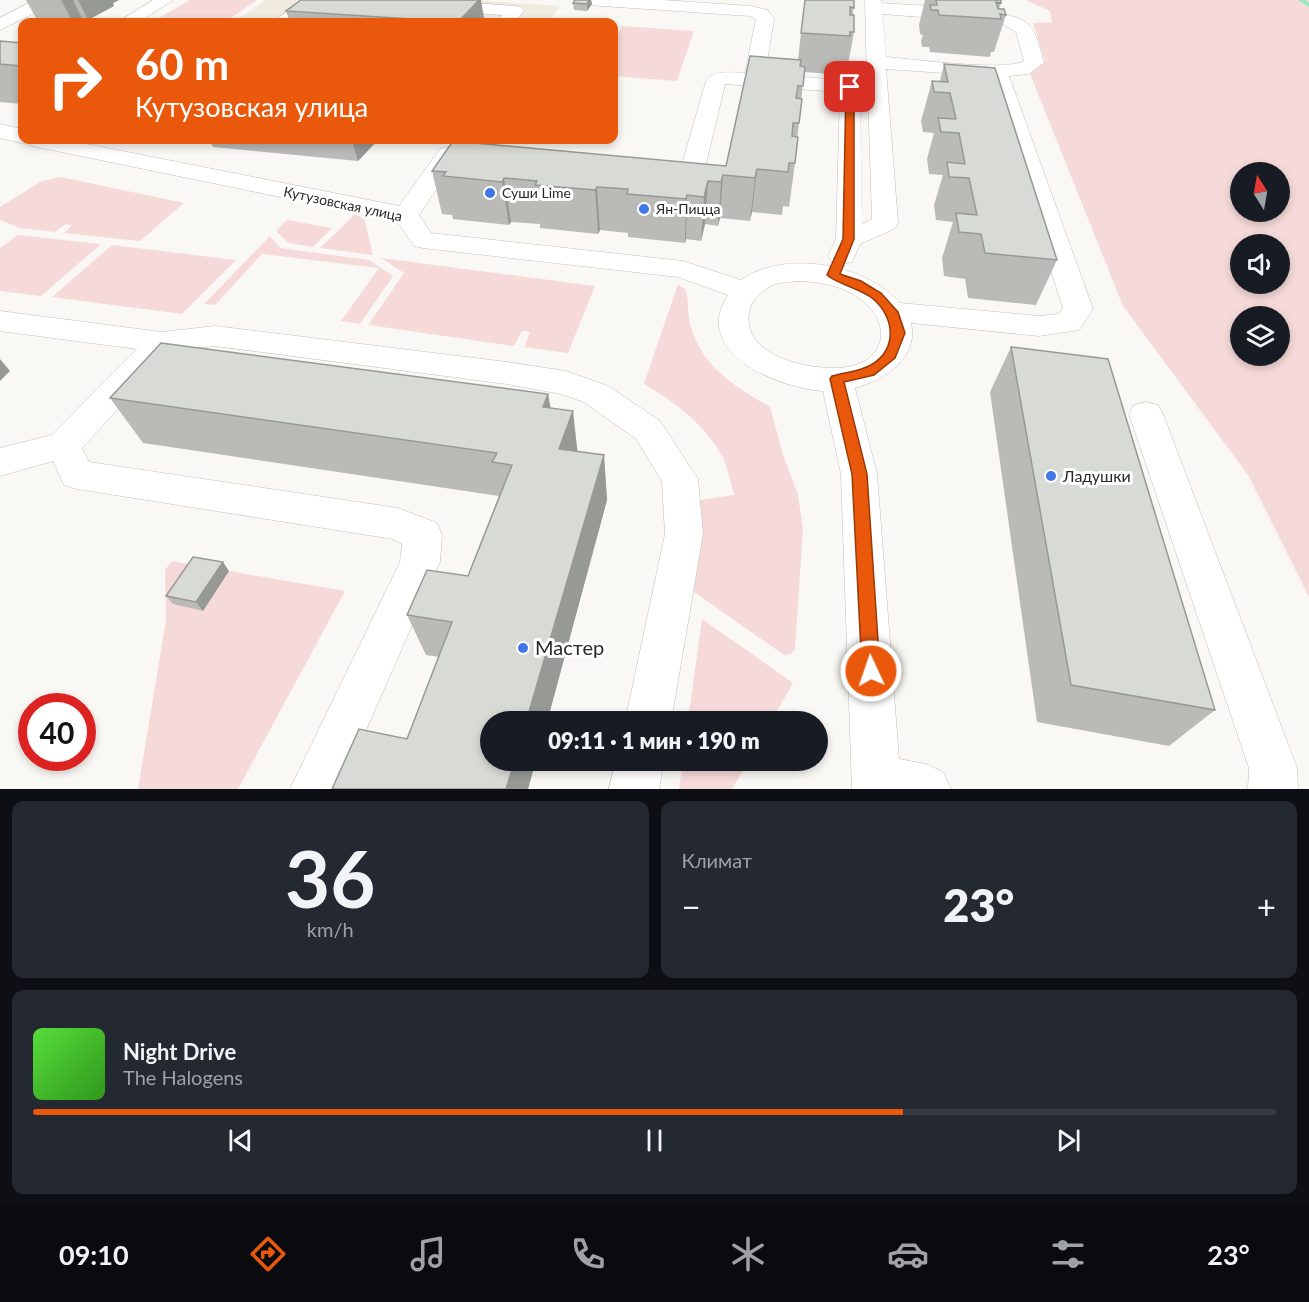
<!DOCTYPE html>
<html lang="ru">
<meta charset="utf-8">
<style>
body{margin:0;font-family:Lato,sans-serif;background:#242831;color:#f1f3f6;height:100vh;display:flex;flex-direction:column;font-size:22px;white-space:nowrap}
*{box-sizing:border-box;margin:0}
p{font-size:20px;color:#9ea1a6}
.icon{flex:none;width:33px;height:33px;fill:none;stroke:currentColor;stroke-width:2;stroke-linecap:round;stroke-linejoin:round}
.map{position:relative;height:789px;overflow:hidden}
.details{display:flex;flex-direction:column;gap:12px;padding:12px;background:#0d0f14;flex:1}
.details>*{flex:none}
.banner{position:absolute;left:18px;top:18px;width:600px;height:126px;border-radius:12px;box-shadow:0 3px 9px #0003;background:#ea580c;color:#fff;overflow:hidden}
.needle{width:39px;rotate:349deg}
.fabs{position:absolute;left:1230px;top:162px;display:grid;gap:12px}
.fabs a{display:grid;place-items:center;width:60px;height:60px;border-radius:50%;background:#171b24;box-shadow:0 3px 9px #0003;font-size:30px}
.speed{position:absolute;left:18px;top:693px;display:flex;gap:12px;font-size:30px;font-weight:700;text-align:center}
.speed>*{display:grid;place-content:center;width:78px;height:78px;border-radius:50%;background:#171b24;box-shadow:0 3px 9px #0003;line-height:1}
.speed .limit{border:9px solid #d22;background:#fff;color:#111}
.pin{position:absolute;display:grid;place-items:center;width:51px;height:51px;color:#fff;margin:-26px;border-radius:12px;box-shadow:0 3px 9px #0006}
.me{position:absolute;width:66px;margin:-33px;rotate:357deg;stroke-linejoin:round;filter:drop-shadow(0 0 4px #0008)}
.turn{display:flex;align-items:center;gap:21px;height:126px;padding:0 18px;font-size:27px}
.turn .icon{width:78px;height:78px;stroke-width:2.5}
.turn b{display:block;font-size:42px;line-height:51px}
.big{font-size:45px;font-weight:800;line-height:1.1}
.details .widget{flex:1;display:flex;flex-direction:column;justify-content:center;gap:9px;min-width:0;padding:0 21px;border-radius:12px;background:#242831}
.details .dial{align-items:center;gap:0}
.dial b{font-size:78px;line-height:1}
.song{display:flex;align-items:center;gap:18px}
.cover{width:72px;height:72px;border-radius:9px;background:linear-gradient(135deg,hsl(110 70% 55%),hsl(110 70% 35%))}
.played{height:6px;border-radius:3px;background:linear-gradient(90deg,#ea580c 70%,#363941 70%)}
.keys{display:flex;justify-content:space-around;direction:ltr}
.heat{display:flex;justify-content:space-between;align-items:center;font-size:33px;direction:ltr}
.details .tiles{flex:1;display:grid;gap:12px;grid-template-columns:1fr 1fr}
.widget:last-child{grid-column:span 2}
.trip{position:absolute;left:480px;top:711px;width:348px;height:60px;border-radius:30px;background:#171b24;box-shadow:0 3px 9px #0003;font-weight:800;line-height:60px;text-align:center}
.tab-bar{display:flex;height:96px;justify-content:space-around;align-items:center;background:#090b0e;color:#9ea1a6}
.tab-bar .icon{width:42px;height:42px}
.tab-bar .active{color:#ea580c}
.tab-bar b{font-size:27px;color:#f1f3f6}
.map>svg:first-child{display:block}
.built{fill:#f0ebdf}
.green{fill:#f6dad9;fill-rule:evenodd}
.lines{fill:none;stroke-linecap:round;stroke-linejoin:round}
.stream{fill:#94ecba;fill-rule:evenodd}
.minor-casing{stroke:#c1bfbb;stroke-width:1}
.minor{fill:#fff;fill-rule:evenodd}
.wall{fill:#babbb7}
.shaded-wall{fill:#979995}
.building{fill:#d8dad5;stroke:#979995;stroke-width:1.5}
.route{fill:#ea580c;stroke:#983908;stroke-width:1.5}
.poi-dot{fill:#4177e8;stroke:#fff;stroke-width:2}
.labels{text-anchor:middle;stroke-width:6;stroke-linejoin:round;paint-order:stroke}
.far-poi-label{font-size:14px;fill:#292827;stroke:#fff;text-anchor:start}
.far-street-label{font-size:14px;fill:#292827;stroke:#fff}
.poi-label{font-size:16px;fill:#292827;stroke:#fff;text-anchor:start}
.near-poi-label{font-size:20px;fill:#292827;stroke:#fff;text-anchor:start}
</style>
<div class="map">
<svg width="1309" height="789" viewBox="0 0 1309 789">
<rect width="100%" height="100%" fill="#faf8f4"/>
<!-- built -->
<path class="built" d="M 266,0 L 469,0 L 560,6 L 548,22 L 233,22 Z"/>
<!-- green -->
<g class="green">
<path d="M 190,0 L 257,0 L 225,22 L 152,22 Z"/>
<path d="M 1026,0 L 1309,0 L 1309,597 L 1248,475 L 1123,306 L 1030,74 L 1045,61 L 1033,23 L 1052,22 L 1050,11 ZM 1240,172 L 1280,172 L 1280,212 L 1240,212 ZM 1240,244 L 1280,244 L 1280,284 L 1240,284 ZM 1240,316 L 1280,316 L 1280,356 L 1240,356 Z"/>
<path d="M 622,26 L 694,31 L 677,81 L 614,76 L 614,43 Z"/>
<path d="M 61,177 L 184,203 L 140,241 L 64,233 L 72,225 L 66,224 L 55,232 L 20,228 L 0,220 L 0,207 L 42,181 Z"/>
<path d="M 355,214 L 364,218 L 373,255 L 320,248 Z"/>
<path d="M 287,220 L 332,228 L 313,247 L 288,243 L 276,231 Z"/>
<path d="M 18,235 L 100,244 L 101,244 L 41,296 L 0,291 L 0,248 Z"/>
<path d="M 270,236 L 280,248 L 369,260 L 393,276 L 360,324 L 341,321 L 379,268 L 262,254 L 215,305 L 204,304 Z"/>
<path d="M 112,245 L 236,260 L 182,314 L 52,297 Z"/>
<path d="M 381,258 L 595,286 L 568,353 L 524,347 L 530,332 L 522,331 L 514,346 L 368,325 L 404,273 Z"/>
<path d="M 678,284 L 686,290 C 689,302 687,315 691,327 C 702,367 736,387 770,407 L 784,458 L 798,495 L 803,529 L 795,649 L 791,654 L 784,655 L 694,592 L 701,542 L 700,500 L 734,495 C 731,483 728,469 723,458 C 705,424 676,403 644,384 Z"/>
<path d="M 172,561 L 200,566 L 174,604 L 203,611 L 229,571 L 345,591 L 238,789 L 138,789 L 166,620 L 165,570 Z"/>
<path d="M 702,619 L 793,683 L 771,721 L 688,721 Z"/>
<path d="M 683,761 L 683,760 L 749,761 L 732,789 L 679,789 Z"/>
</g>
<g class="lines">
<!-- stream -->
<path class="stream" d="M 1298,0 L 1305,0 L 1309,3 L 1309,7 Z"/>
<!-- minor casing -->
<g class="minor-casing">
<g id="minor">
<path d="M 34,0 L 55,0 L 53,4 L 0,30 L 0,18 Z"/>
<path d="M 153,0 L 173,0 L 139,22 L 118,22 Z"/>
<path d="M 304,0 L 323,0 L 295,22 L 276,22 L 278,18 Z"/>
<path d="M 358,0 L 435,0 L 515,6 L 521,7 L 524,11 L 514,22 L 497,22 L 502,15 L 366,5 Z"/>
<path d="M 580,0 L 663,0 L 751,6 L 768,10 L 774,19 L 765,74 L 867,82 L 865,0 L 881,0 L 882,3 C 911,6 1010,6 1028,24 C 1038,34 1040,50 1044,63 L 1028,74 L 1009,76 L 1093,309 L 1079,330 L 1039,336 L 911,323 C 919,359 884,380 855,388 L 877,474 L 899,759 L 926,764 L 943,772 L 951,789 L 852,789 L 841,474 L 823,391 C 779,388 690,353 728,295 L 678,277 L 423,248 L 414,246 L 397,221 L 37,147 L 29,145 L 27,142 L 22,143 L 0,138 L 0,124 L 22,129 L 22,140 L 67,140 L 399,206 L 440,149 L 448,147 L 456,149 L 460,154 L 419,215 L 431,233 L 683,261 L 741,280 C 785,249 866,264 900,303 L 1039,316 L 1059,314 L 1063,308 L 989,76 L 886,69 L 898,223 L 894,229 L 860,244 L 852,262 L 842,264 L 832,262 L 828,256 L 836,239 L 840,92 L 725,84 L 705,168 C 694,184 663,182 646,178 L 642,173 L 646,168 L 682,164 L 706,81 C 715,69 732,73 745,73 L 756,19 L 750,16 L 588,5 ZM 882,14 L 1001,23 L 1016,32 L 1024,61 C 1002,72 914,59 886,57 ZM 860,93 L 868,94 L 872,219 L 862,224 ZM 799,281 C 821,282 840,285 859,298 C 892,320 888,361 847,367 C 812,372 737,357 750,308 C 753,297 766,287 776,284 C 783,282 792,282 799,281 Z"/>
<path d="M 0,311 L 162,332 L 215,326 L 507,362 L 566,371 L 608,386 L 660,421 L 698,479 L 703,534 L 671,722 L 625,722 L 665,534 L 662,481 L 636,439 L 584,402 L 561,394 L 507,384 L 215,346 L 171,351 L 82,448 L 89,462 L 398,508 L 437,523 L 442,535 L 440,562 L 340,789 L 290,789 L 400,562 L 402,544 L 393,539 L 77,489 L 64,485 L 53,461 L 0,476 L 0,448 L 52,435 L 137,349 L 0,331 Z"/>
<path d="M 1146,402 L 1158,405 L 1163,414 L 1297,768 L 1298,789 L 1248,789 L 1249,768 L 1129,414 L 1134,405 Z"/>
<path d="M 616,760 L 664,760 L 659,789 L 609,789 Z"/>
</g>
</g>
<!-- minor -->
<use href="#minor" class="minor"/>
</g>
<!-- wall -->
<g class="wall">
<path d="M 26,0 L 119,0 L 113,3 L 114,6 L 88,20 L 83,20 L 78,22 L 38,22 Z"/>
<path d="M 575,0 L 591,0 L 592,4 L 587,11 L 574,10 L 573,3 Z"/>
<path d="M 805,0 L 854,0 L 853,15 L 854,32 L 847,70 L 844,70 L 843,75 L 804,72 L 795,163 L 789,207 L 783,206 L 782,215 L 752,212 L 750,221 L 720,218 L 718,226 L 705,224 L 701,241 L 686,239 L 685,243 L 628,237 L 628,233 L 600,230 L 598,234 L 540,228 L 540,224 L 511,222 L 509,225 L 453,219 L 452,215 L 442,214 L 432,171 L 726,166 L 798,59 Z"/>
<path d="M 925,0 L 1001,0 L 1001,3 L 999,9 L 1006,15 L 994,52 L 991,52 L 990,57 L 930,52 L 929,47 L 922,47 L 921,41 L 923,35 L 920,34 L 919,25 Z"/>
<path d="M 286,11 L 484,18 L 480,22 L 290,22 Z"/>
<path d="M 0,41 L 22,43 L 22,104 L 0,102 Z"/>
<path d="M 944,64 L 1057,260 L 1036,305 L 968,298 L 965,279 L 944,276 L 942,258 L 953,222 L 936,220 L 934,205 L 943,175 L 929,174 L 927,159 L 934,133 L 923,132 L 921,121 L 932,81 L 940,81 Z"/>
<path d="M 209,140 L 378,140 L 358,161 L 213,147 Z"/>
<path d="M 1011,347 L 1215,710 L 1169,746 L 1037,722 L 990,392 Z"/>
<path d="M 548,394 L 551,408 L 577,452 L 604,455 L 607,500 L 547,722 L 490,722 L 490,760 L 536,760 L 528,789 L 407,739 L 439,657 L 426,655 L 407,615 L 468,576 L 499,496 L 143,443 L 110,398 Z"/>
<path d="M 229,571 L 203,611 L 173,604 L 166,596 Z"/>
</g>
<!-- shaded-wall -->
<g class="shaded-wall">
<path d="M 61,0 L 73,0 L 83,20 L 78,22 L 73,22 Z"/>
<path d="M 78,0 L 119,0 L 113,3 L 114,6 L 88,20 Z"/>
<path d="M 479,0 L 481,0 L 484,18 L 480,22 L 458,22 Z"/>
<path d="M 589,0 L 591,0 L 592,4 L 587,11 L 587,4 Z"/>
<path d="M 352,140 L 378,140 L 358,161 Z"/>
<path d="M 757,169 L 752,212 L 750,221 L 755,178 Z"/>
<path d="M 723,175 L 720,218 L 718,226 L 721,182 Z"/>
<path d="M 504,178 L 511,222 L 509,225 L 502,182 Z"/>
<path d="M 708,181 L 705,224 L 701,241 L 704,197 Z"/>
<path d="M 597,187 L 600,230 L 598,234 L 595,190 Z"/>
<path d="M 687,195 L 686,239 L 685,243 L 686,199 Z"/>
<path d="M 0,359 L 10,371 L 0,381 Z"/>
<path d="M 548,394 L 555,439 L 543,407 Z"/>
<path d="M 573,411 L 578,456 L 559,449 Z"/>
<path d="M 604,455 L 607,500 L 547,722 L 526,722 Z"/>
<path d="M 223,562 L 229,571 L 203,611 L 196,602 Z"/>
<path d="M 515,760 L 536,760 L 528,789 L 506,789 Z"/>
</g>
<!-- building -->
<g class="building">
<path d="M 301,0 L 479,0 L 458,22 L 286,11 Z"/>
<path d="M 575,0 L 589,0 L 587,4 L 573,3 Z"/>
<path d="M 805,0 L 854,0 L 854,8 L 850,7 L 850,15 L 854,15 L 854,32 L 850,32 L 850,36 L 801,33 Z"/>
<path d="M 936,0 L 1001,0 L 1001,3 L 996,2 L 998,9 L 1004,9 L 1006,15 L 1000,14 L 1001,19 L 939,15 L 938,10 L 931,10 L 930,5 L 937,5 Z"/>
<path d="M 0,41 L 22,43 L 22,66 L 0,64 Z"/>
<path d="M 750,56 L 801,60 L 800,66 L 805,67 L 803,86 L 798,86 L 796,98 L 802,99 L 799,123 L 793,123 L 792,136 L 798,137 L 795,163 L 789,163 L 788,172 L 757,169 L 755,178 L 723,175 L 721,182 L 708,181 L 704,197 L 687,195 L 686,199 L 627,194 L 628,189 L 597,187 L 595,190 L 535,185 L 537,181 L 504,178 L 502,182 L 443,176 L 446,172 L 432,171 L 453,141 L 726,166 Z"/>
<path d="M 944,64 L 995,68 L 1057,260 L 985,253 L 981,234 L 959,232 L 956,213 L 977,215 L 969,178 L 949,177 L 947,162 L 965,164 L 959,133 L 941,132 L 938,118 L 956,119 L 950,93 L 934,92 L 932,81 L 948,82 Z"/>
<path d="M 161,343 L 548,394 L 543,407 L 573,411 L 559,449 L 604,455 L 526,722 L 490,722 L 490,760 L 515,760 L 506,789 L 332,789 L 359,729 L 407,739 L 452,622 L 407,615 L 427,570 L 468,576 L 512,465 L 492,462 L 497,453 L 110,398 Z"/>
<path d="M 1011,347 L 1108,359 L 1215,710 L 1071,685 Z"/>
<path d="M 193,557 L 223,562 L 196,602 L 166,596 Z"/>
</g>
<!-- route -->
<path class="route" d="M 850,84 L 854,87 L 854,239 L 840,274 L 861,281 L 881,293 L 898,312 L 905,333 L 895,358 L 874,375 L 844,382 L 867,474 L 880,671 L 877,677 L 871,680 L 864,677 L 862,671 L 852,474 L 830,379 L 832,376 C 842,373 854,372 864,368 C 897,356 898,319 872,298 C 859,288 837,284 827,275 L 843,239 L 846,87 Z"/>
<!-- markers -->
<g class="poi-dot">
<circle cx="490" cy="193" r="6"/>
<circle cx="644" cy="209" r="6"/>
<circle cx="1051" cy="476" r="6"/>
<circle cx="523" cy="648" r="6"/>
</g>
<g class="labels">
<!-- far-poi labels -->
<g class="far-poi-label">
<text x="502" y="198">Суши Lime</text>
<text x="656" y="214">Ян-Пицца</text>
</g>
<!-- far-street labels -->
<g class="far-street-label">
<text transform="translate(343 204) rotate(12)" y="5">Кутузовская улица</text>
</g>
<!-- poi labels -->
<g class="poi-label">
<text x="1063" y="482">Ладушки</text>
</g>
<!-- near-poi labels -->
<g class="near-poi-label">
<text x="535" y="655">Мастер</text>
</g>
</g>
</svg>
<div class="fabs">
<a><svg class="needle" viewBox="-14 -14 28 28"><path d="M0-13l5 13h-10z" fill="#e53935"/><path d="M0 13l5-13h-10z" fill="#9ea1a6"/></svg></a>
<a><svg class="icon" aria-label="sound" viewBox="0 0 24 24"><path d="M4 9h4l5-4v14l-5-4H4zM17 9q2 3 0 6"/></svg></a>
<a><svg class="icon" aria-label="layers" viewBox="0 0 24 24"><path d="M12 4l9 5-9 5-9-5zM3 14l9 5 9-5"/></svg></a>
</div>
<div class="speed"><div class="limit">40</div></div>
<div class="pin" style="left:850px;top:87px;background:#d93025"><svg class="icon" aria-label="arrive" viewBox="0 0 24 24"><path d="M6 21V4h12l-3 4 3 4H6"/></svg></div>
<svg class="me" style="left:871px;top:671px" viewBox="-20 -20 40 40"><circle r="17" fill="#ea580c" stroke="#fff" stroke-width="3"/><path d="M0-11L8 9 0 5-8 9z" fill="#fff"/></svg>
<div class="trip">09:11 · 1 мин · 190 m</div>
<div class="banner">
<div class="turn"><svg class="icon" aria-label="right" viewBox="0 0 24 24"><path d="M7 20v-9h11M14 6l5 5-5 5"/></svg><div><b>60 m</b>Кутузовская улица</div></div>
</div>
</div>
<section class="details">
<div class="tiles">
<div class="widget dial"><b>36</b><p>km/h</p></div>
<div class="widget"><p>Климат</p>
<div class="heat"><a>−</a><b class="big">23°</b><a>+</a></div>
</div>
<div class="widget">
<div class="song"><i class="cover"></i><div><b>Night Drive</b><p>The Halogens</p></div></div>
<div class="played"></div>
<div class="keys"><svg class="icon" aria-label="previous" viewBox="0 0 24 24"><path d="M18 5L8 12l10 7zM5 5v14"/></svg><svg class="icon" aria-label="pause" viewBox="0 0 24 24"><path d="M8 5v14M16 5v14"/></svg><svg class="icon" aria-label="next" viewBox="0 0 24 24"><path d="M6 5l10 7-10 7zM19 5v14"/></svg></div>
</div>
</div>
</section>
<nav class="tab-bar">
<b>09:10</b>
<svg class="icon active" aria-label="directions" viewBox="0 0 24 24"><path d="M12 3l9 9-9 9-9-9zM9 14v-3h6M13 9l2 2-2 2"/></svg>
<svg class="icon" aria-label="music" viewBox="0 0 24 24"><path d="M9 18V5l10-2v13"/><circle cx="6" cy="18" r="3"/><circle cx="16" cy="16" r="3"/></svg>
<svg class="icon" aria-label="phone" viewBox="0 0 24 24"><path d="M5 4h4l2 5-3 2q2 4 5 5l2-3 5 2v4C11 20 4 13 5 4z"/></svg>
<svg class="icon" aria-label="climate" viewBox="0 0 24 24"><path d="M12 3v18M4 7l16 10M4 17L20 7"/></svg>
<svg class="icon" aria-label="car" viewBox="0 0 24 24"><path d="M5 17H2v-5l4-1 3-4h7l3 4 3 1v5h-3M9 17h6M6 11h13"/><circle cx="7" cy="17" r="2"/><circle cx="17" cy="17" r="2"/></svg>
<svg class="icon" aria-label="filters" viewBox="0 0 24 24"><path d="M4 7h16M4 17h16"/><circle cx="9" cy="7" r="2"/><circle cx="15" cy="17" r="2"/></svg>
<b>23°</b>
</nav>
